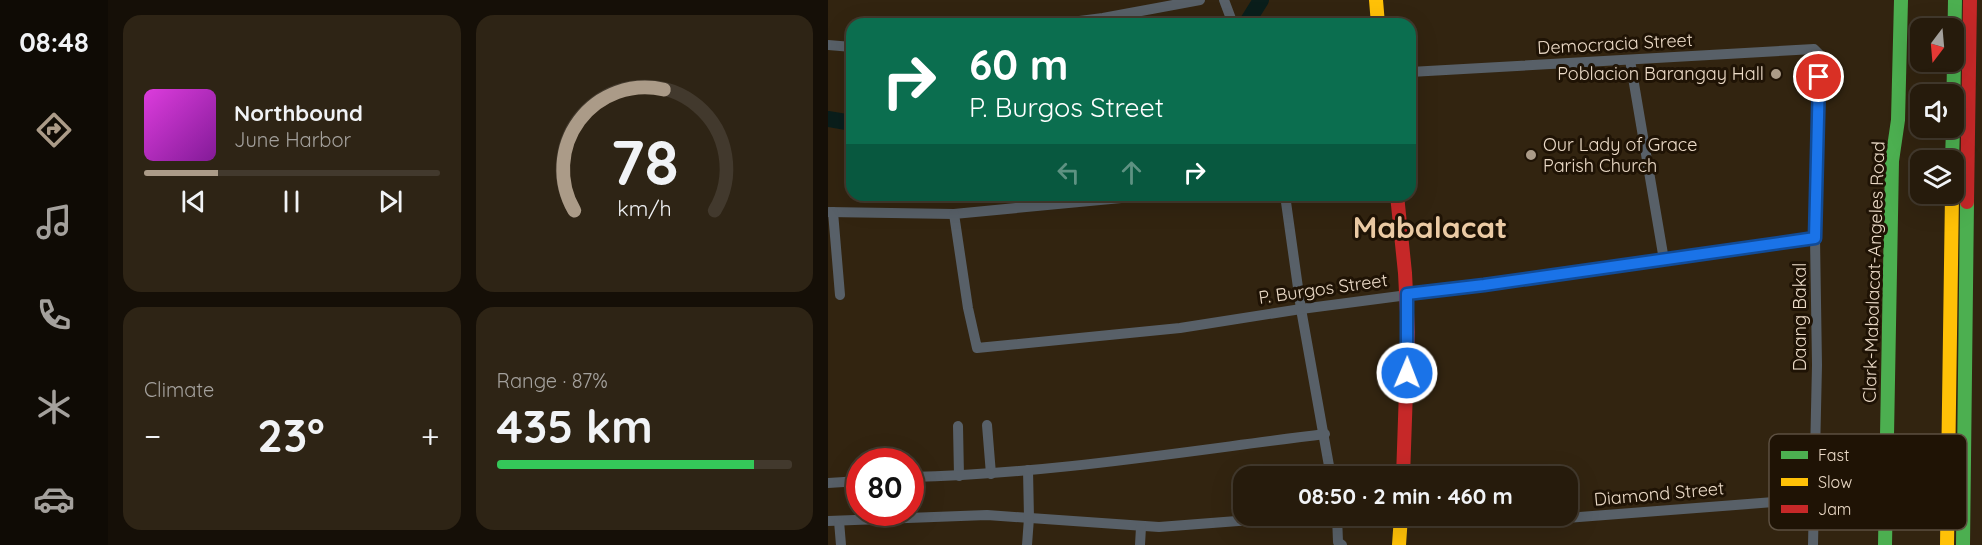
<!DOCTYPE html>
<meta charset="utf-8">
<style>
body{margin:0;font-family:Quicksand,sans-serif;background:#2e2415;color:#f1f3f6;height:100vh;display:flex;flex-direction:column;font-size:22px;white-space:nowrap}
*{box-sizing:border-box;margin:0}
p{font-size:20px;color:#a4a19d}
.icon{flex:none;width:33px;height:33px;fill:none;stroke:currentColor;stroke-width:2;stroke-linecap:round;stroke-linejoin:round}
.map{position:relative;flex:1;overflow:hidden}
.side{display:flex;flex-direction:column;gap:15px;padding:15px;background:#150f07;width:720px}
.side>*{flex:none}
.banner{position:absolute;left:18px;top:18px;width:570px;height:183px;border-radius:18px;box-shadow:0 6px 24px #0002,0 0 0 2px #42392d;background:#0b6e4f;color:#fff;overflow:hidden}
.needle{width:39px;rotate:196deg}
.controls{position:absolute;left:1082px;top:18px;display:grid;gap:12px}
.controls a{display:grid;place-items:center;width:54px;height:54px;border-radius:12px;background:#261b0c;box-shadow:0 6px 24px #0002,0 0 0 2px #42392d;font-size:30px}
.speed{position:absolute;left:18px;top:448px;display:flex;gap:12px;font-size:30px;font-weight:700;text-align:center}
.speed>*{display:grid;place-content:center;width:78px;height:78px;border-radius:50%;background:#261b0c;box-shadow:0 6px 24px #0002,0 0 0 2px #42392d;line-height:1}
.speed .limit{border:9px solid #d22;background:#fff;color:#111}
.pin{position:absolute;display:grid;place-items:center;width:51px;height:51px;color:#fff;margin:-26px;border:3px solid #fff;border-radius:50%;box-shadow:0 2px 6px #0007}
.me{position:absolute;width:66px;margin:-33px;rotate:1deg;stroke-linejoin:round;filter:drop-shadow(0 0 4px #0008)}
.turn{display:flex;align-items:center;gap:21px;height:126px;padding:0 24px;font-size:27px}
.turn .icon{width:78px;height:78px;stroke-width:2.5}
.turn b{display:block;font-size:42px;line-height:51px}
.lanes{display:flex;align-items:center;height:57px;padding:0 24px;background:#0003;justify-content:center;gap:30px;direction:ltr}
.lanes .off{opacity:.35}
.big{font-size:45px;font-weight:700;line-height:1.1}
.side .widget{flex:1;display:flex;flex-direction:column;justify-content:center;gap:9px;min-width:0;padding:0 21px;border-radius:18px;background:#2e2415}
.side .dial{align-items:center;gap:0}
.dial svg{height:156px;overflow:visible;fill:none;stroke:#42392d;stroke-width:7;stroke-linecap:round;text-anchor:middle}
.dial text{fill:#f1f3f6;stroke:none}
.song{display:flex;align-items:center;gap:18px}
.cover{width:72px;height:72px;border-radius:9px;background:linear-gradient(135deg,hsl(300 70% 55%),hsl(290 70% 35%))}
.played{height:6px;border-radius:3px;background:linear-gradient(90deg,#ab9b88 25%,#42392d 25%)}
.keys{display:flex;justify-content:space-around;direction:ltr}
.heat{display:flex;justify-content:space-between;align-items:center;font-size:33px;direction:ltr}
.charge{height:9px;border-radius:4px;background:linear-gradient(90deg,#34c759 87%,#42392d 0)}
.side .tiles{flex:1;display:grid;gap:15px;grid-template-columns:repeat(2,1fr)}
.trip{position:absolute;left:405px;top:466px;width:345px;height:60px;border-radius:18px;background:#261b0c;box-shadow:0 6px 24px #0002,0 0 0 2px #42392d;font-weight:700;line-height:60px;text-align:center}
main{display:flex;flex:1;min-height:0}
.menu{display:flex;flex-direction:column;width:108px;justify-content:space-around;align-items:center;background:#0f0b05;color:#a4a19d}
.menu .icon{width:42px;height:42px}
.menu .active{color:#ab9b88}
.menu b{font-size:27px;color:#f1f3f6}
.map>svg:first-child{display:block}
.lines{fill:none;stroke-linecap:round;stroke-linejoin:round}
.river{stroke:#0a1e1b;stroke-width:16}
.street{stroke:#586068;stroke-width:10}
.fast{stroke:#4caf50;stroke-width:14}
.slow{stroke:#ffc107;stroke-width:14}
.jam{stroke:#c62828;stroke-width:14}
.route-casing{stroke:#114b97;stroke-width:15}
.route{stroke:#1a73e8;stroke-width:10}
.poi-dot{fill:#ab9b88;stroke:#1f1305;stroke-width:2}
.labels{text-anchor:middle;stroke-width:6;stroke-linejoin:round;paint-order:stroke}
.street-label{font-size:18px;fill:#ecdbc8;stroke:#1f1305}
.poi-label{font-size:18px;fill:#ecdbc8;stroke:#1f1305;text-anchor:end}
.town-label{font-size:30px;font-weight:bold;fill:#ebcaa4;stroke:#1f1305}
.key{fill:#1f1305;stroke:#5c4f40;stroke-width:1.5}
.key-label{font-size:16px;fill:#ecdbc8}
</style>
<main>
<nav class="menu">
<b>08:48</b>
<svg class="icon active" aria-label="directions" viewBox="0 0 24 24"><path d="M12 3l9 9-9 9-9-9zM9 14v-3h6M13 9l2 2-2 2"/></svg>
<svg class="icon" aria-label="music" viewBox="0 0 24 24"><path d="M9 18V5l10-2v13"/><circle cx="6" cy="18" r="3"/><circle cx="16" cy="16" r="3"/></svg>
<svg class="icon" aria-label="phone" viewBox="0 0 24 24"><path d="M5 4h4l2 5-3 2q2 4 5 5l2-3 5 2v4C11 20 4 13 5 4z"/></svg>
<svg class="icon" aria-label="climate" viewBox="0 0 24 24"><path d="M12 3v18M4 7l16 10M4 17L20 7"/></svg>
<svg class="icon" aria-label="car" viewBox="0 0 24 24"><path d="M5 17H2v-5l4-1 3-4h7l3 4 3 1v5h-3M9 17h6M6 11h13"/><circle cx="7" cy="17" r="2"/><circle cx="17" cy="17" r="2"/></svg>
</nav>
<section class="side">
<div class="tiles">
<div class="widget">
<div class="song"><i class="cover"></i><div><b>Northbound</b><p>June Harbor</p></div></div>
<div class="played"></div>
<div class="keys"><svg class="icon" aria-label="previous" viewBox="0 0 24 24"><path d="M18 5L8 12l10 7zM5 5v14"/></svg><svg class="icon" aria-label="pause" viewBox="0 0 24 24"><path d="M8 5v14M16 5v14"/></svg><svg class="icon" aria-label="next" viewBox="0 0 24 24"><path d="M6 5l10 7-10 7zM19 5v14"/></svg></div>
</div>
<div class="widget dial"><svg viewBox="0 0 100 80">
<path d="M14 69A42 42 0 1 1 86 69"/>
<path d="M14 69A42 42 0 0 1 60 7" stroke="#ab9b88"/>
<text x="50" y="56" font-size="32" font-weight="700">78</text>
<text x="50" y="72" font-size="11">km/h</text>
</svg></div>
<div class="widget"><p>Climate</p>
<div class="heat"><a>−</a><b class="big">23°</b><a>+</a></div>
</div>
<div class="widget"><p>Range · 87%</p><b class="big">435 km</b><div class="charge"></div></div>
</div>
</section>
<div class="map">
<svg width="1154" height="545" viewBox="0 0 1154 545">
<rect width="100%" height="100%" fill="#322410"/>
<g class="lines">
<!-- river -->
<g class="river">
<path d="M 418,24 L 433,0"/>
<path d="M 0,119 L 24,123"/>
</g>
<!-- street -->
<g class="street">
<path d="M 396,0 L 405,24"/>
<path d="M 228,24 L 275,18 L 372,0"/>
<path d="M 0,45 L 24,47"/>
<path d="M 802,60 L 836,260"/>
<path d="M 582,72 L 986,49 L 991,54 L 987,238 L 989,365 L 985,545"/>
<path d="M 457,195 L 473,309 L 503,477"/>
<path d="M 0,212 L 126,214 L 325,195"/>
<path d="M 5,212 L 12,295"/>
<path d="M 126,214 L 140,308 L 149,348 L 352,328 L 473,309 L 656,285 L 987,238"/>
<path d="M 159,425 L 163,474"/>
<path d="M 130,426 L 131,476"/>
<path d="M 82,477 C 221,474 359,451 497,434"/>
<path d="M 0,483 L 32,481"/>
<path d="M 509,516 L 510,542 L 514,545"/>
<path d="M 0,521 L 159,515 L 331,527 L 449,518 L 494,516"/>
<path d="M 11,521 L 13,545"/>
<path d="M 572,523 L 686,522 L 986,499"/>
<path d="M 199,545 L 201,518 L 200,470"/>
<path d="M 312,545 L 313,527"/>
</g>
<!-- fast -->
<g class="fast">
<path d="M 1125,122 L 1127,0"/>
<path d="M 1124,160 L 1125,128"/>
<path d="M 1057,545 L 1064,161 L 1070,120 L 1073,0"/>
<path d="M 1135,545 L 1139,202"/>
</g>
<!-- slow -->
<g class="slow">
<path d="M 548,0 L 550,24"/>
<path d="M 571,545 L 573,516"/>
<path d="M 1119,545 L 1124,194"/>
</g>
<!-- jam -->
<g class="jam">
<path d="M 569,195 L 577,273 L 580,332 L 575,477"/>
<path d="M 1139,202 L 1142,0"/>
</g>
</g>
<g class="lines">
<!-- route casing -->
<g class="route-casing">
<path id="route" d="M 579,373 L 579,294 L 656,285 L 987,238 L 991,77"/>
</g>
<!-- route -->
<use href="#route" class="route"/>
</g>
<!-- markers -->
<g class="poi-dot">
<circle cx="948" cy="74" r="6"/>
<circle cx="703" cy="155" r="6"/>
</g>
<g class="labels">
<!-- street labels -->
<g class="street-label">
<text transform="translate(787 44) rotate(-3)" y="6">Democracia Street</text>
<text transform="translate(1046 272) rotate(-88)" y="6">Clark-Mabalacat-Angeles Road</text>
<text transform="translate(495 289) rotate(-8)" y="6">P. Burgos Street</text>
<text transform="translate(972 317) rotate(-90)" y="6">Daang Bakal</text>
<text transform="translate(831 494) rotate(-5)" y="6">Diamond Street</text>
</g>
<!-- poi labels -->
<g class="poi-label">
<text x="936" y="80">Poblacion Barangay Hall</text>
<text x="715" y="151" text-anchor="start">Our Lady of Grace<tspan x="715" dy="21">Parish Church</tspan></text>
</g>
<!-- town labels -->
<g class="town-label">
<text x="602" y="238">Mabalacat</text>
</g>
</g>
<!-- legend -->
<rect x="941" y="434" width="198" height="96" rx="9" class="key"/>
<rect x="953" y="451" width="27" height="8" fill="#4caf50"/>
<rect x="953" y="478" width="27" height="8" fill="#ffc107"/>
<rect x="953" y="505" width="27" height="8" fill="#c62828"/>
<g class="key-label">
<text x="990" y="461">Fast</text>
<text x="990" y="488">Slow</text>
<text x="990" y="515">Jam</text>
</g>
</svg>
<div class="controls">
<a><svg class="needle" viewBox="-14 -14 28 28"><path d="M0-13l5 13h-10z" fill="#e53935"/><path d="M0 13l5-13h-10z" fill="#a4a19d"/></svg></a>
<a><svg class="icon" aria-label="sound" viewBox="0 0 24 24"><path d="M4 9h4l5-4v14l-5-4H4zM17 9q2 3 0 6"/></svg></a>
<a><svg class="icon" aria-label="layers" viewBox="0 0 24 24"><path d="M12 4l9 5-9 5-9-5zM3 14l9 5 9-5"/></svg></a>
</div>
<div class="speed"><div class="limit">80</div></div>
<div class="pin" style="left:991px;top:77px;background:#d93025"><svg class="icon" aria-label="arrive" viewBox="0 0 24 24"><path d="M6 21V4h12l-3 4 3 4H6"/></svg></div>
<svg class="me" style="left:579px;top:373px" viewBox="-20 -20 40 40"><circle r="17" fill="#1a73e8" stroke="#fff" stroke-width="3"/><path d="M0-11L8 9 0 5-8 9z" fill="#fff"/></svg>
<div class="trip">08:50 · 2 min · 460 m</div>
<div class="banner">
<div class="turn"><svg class="icon" aria-label="right" viewBox="0 0 24 24"><path d="M7 20v-9h11M14 6l5 5-5 5"/></svg><div><b>60 m</b>P. Burgos Street</div></div>
<div class="lanes"><svg class="icon off" aria-label="left" viewBox="0 0 24 24"><path d="M17 20v-9H6M10 6l-5 5 5 5"/></svg><svg class="icon off" aria-label="ahead" viewBox="0 0 24 24"><path d="M12 20V5M6 11l6-6 6 6"/></svg><svg class="icon" aria-label="right" viewBox="0 0 24 24"><path d="M7 20v-9h11M14 6l5 5-5 5"/></svg></div>
</div>
</div>
</main>
